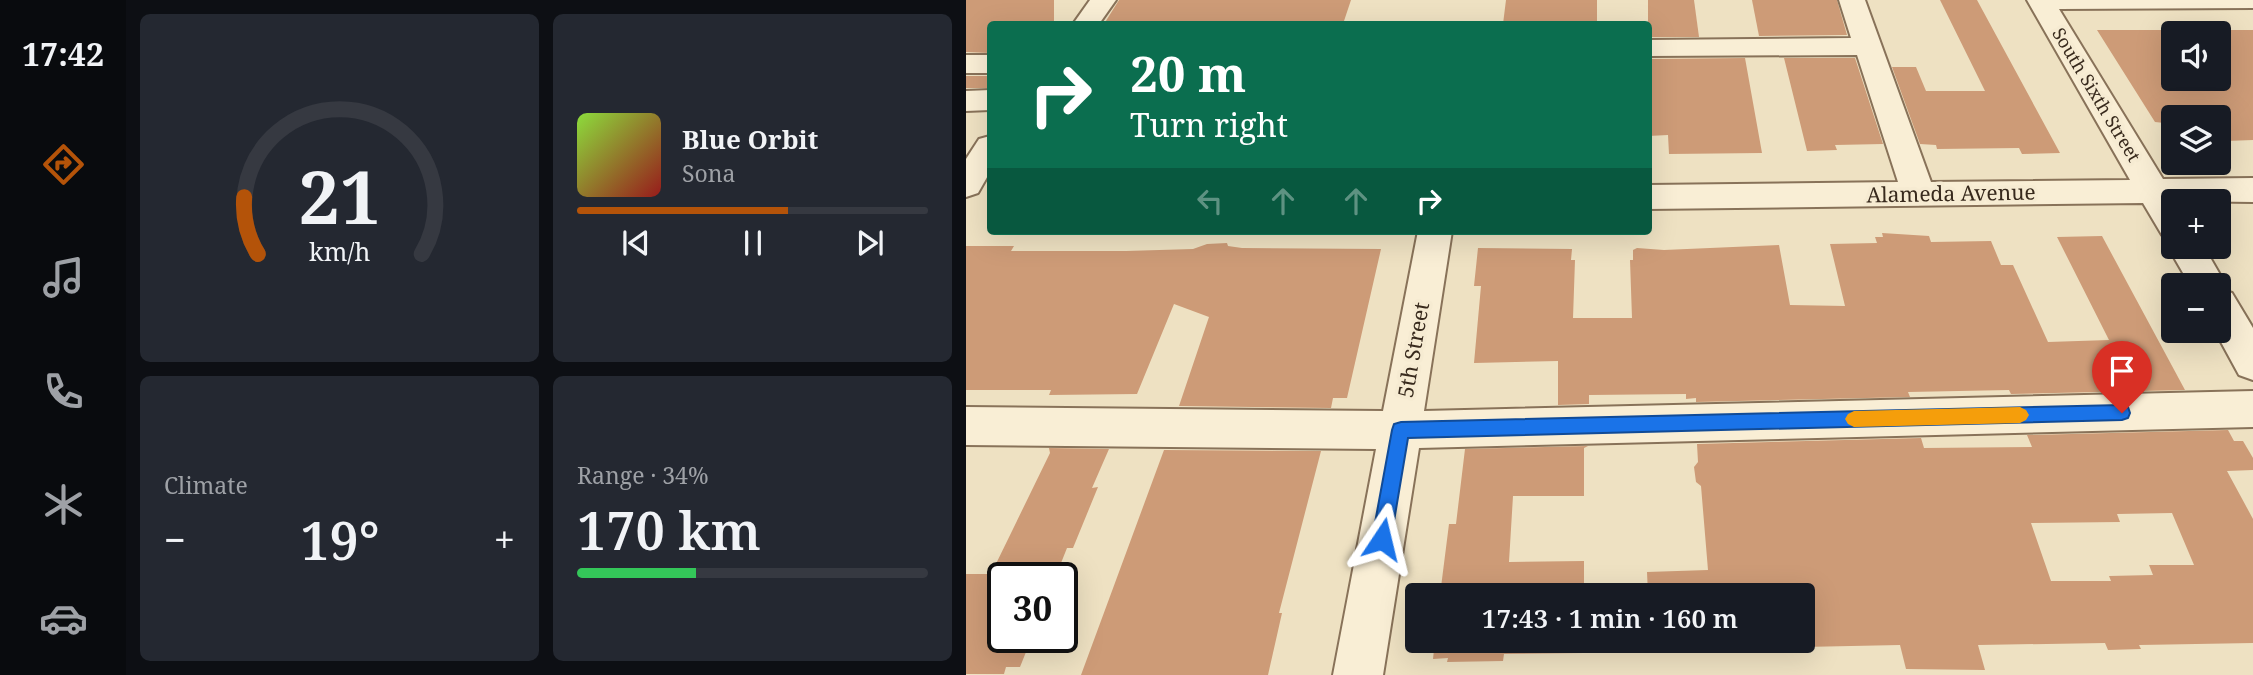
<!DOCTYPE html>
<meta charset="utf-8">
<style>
body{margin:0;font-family:"Noto Serif",serif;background:#242831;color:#f1f3f6;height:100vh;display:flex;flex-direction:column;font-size:26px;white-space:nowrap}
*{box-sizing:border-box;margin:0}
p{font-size:23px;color:#9ea1a6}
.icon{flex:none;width:38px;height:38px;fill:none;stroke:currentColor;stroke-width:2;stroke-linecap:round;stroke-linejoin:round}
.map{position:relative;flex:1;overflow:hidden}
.drawer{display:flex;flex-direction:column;gap:14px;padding:14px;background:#0d0f14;width:840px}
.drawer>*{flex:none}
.hud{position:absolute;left:21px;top:21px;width:665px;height:214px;border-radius:7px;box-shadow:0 7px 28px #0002;background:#0b6e4f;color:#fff;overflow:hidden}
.controls{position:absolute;left:1195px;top:21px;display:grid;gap:14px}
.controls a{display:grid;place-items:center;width:70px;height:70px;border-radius:7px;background:#171b24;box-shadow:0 7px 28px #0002;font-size:35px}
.speed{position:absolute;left:21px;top:562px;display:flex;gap:14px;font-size:35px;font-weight:700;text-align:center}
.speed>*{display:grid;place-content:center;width:91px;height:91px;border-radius:50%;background:#171b24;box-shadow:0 7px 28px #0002;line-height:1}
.speed .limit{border:4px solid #111;border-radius:10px;background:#fff;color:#111}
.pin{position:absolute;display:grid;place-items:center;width:60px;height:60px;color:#fff;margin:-72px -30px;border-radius:50% 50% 50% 0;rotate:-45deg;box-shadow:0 0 7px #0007}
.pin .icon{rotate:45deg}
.me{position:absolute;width:77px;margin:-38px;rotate:10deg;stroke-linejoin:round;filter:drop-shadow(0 0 5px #0008)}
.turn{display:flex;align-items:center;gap:24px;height:147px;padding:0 28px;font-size:32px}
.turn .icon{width:91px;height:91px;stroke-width:2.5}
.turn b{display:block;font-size:49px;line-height:60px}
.lanes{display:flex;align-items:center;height:66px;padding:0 28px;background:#0003;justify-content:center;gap:35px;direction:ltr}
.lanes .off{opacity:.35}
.big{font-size:52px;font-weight:600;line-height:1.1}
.drawer .tile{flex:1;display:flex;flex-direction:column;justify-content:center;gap:10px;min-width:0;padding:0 24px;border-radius:10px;background:#242831}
.drawer .dial{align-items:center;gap:0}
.dial svg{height:182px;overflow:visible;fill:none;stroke:#363941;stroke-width:7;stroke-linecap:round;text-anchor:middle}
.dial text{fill:#f1f3f6;stroke:none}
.song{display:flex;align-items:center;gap:21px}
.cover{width:84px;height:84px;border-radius:10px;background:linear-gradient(135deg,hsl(90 70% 55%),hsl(0 70% 35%))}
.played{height:7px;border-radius:4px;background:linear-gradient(90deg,#b45309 60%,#363941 60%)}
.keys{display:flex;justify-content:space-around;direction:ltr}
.heat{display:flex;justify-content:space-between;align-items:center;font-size:38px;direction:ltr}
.charge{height:10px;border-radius:5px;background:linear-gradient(90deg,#34c759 34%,#363941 0)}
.drawer .tiles{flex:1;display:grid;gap:14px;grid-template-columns:repeat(2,1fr)}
.trip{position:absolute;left:439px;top:583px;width:410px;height:70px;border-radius:7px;background:#171b24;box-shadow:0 7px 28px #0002;font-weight:600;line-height:70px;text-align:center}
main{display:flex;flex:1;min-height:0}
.menu{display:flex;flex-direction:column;width:126px;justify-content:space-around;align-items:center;background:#090b0e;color:#9ea1a6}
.menu .icon{width:49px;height:49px}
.menu .on{color:#b45309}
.menu b{font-size:32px;color:#f1f3f6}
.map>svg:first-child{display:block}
.building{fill:#cd9b77;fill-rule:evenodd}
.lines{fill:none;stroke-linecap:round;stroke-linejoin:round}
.minor-casing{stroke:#887259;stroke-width:4}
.minor{fill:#f9eed5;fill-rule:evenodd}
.route{fill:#1a73e8;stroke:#114b97;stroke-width:2}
.slow{fill:#f59e0b}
.labels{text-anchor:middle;stroke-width:7;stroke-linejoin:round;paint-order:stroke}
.far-street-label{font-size:18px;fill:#382a1d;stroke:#f6ebd2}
.street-label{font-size:21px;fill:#382a1d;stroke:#f6ebd2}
</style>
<main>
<nav class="menu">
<b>17:42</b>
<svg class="icon on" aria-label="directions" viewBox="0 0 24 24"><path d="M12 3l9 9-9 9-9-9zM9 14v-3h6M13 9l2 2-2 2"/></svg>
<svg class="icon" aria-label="music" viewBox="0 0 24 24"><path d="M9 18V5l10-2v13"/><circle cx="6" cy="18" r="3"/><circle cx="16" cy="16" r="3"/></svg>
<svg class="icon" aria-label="phone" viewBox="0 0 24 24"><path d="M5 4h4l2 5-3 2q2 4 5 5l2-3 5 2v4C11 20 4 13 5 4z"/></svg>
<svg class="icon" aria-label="climate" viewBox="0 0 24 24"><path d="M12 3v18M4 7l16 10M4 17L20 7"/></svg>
<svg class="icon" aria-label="car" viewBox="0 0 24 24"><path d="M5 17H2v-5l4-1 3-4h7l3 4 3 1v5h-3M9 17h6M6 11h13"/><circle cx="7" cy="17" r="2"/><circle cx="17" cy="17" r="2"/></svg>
</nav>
<section class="drawer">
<div class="tiles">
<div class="tile dial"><svg viewBox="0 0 100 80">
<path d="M14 69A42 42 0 1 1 86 69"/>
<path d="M14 69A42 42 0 0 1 8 44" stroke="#b45309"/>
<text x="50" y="56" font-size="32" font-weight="700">21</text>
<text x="50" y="72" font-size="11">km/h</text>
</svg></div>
<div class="tile">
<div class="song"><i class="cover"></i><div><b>Blue Orbit</b><p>Sona</p></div></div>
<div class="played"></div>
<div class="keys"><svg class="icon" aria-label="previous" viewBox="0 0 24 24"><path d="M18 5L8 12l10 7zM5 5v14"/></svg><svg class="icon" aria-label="pause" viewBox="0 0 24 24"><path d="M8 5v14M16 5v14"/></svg><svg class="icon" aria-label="next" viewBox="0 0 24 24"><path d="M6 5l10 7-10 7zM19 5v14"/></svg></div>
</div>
<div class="tile"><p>Climate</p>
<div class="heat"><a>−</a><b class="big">19°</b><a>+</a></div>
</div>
<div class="tile"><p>Range · 34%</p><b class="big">170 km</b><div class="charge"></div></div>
</div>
</section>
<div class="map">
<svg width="1287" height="675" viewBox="0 0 1287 675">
<rect width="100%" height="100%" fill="#eee1c2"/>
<!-- building -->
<g class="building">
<path d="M 0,0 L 88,0 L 88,24 L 24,24 L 24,53 L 0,52 Z"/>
<path d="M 153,0 L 385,0 L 377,24 L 138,24 Z"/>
<path d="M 540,0 L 631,0 L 631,24 L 537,24 Z"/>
<path d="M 682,0 L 728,0 L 733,37 L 682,37 Z"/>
<path d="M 786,0 L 871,0 L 881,35 L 793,36 Z"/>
<path d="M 974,0 L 1011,0 L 1094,153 L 1056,154 L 1053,148 L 971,149 L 970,145 L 954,144 L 926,67 L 950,67 L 960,91 L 1019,91 Z"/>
<path d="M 1131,30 L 1287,30 L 1287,140 L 1260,141 L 1253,133 L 1253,117 L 1208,117 L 1208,124 L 1189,122 ZM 1208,33 L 1253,33 L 1253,79 L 1208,79 Z"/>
<path d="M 779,58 L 796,153 L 703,154 L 702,135 L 682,136 L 682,59 Z"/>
<path d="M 818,58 L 889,58 L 917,144 L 869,145 L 871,150 L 841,151 Z"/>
<path d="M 24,76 L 24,88 L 0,88 L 0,76 Z"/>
<path d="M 916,233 L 963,236 L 965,242 L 1025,241 L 1035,265 L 1047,265 L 1082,342 L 1143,340 L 1091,237 L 1136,236 L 1219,390 L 1045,394 L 1043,390 L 942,392 L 944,397 L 730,402 L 730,398 L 720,399 L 720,394 L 623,395 L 623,404 L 592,405 L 592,361 L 508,363 L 515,286 L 508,286 L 512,248 L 606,249 L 605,260 L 609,260 L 607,318 L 666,318 L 664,260 L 667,260 L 667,250 L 671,248 L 698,250 L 813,245 L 824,305 L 879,306 L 864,244 L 911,243 L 909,237 L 917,237 Z"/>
<path d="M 261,243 L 262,246 L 276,248 L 415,249 L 381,398 L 367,398 L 365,408 L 213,406 L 243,317 L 208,304 L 171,394 L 83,395 L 85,390 L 0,390 L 0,246 L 48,246 L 45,251 L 160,251 L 227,249 L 241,244 Z"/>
<path d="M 1262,430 L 1268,441 L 1277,441 L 1287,458 L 1287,470 L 1261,471 L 1287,519 L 1287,643 L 1173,645 L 1175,649 L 1142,650 L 1139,643 L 1012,645 L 1019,670 L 940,669 L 934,645 L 686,650 L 685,640 L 836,640 L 836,595 L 682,595 L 681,572 L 742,570 L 735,486 L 730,482 L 728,467 L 732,462 L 731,444 L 955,438 L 958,448 L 1066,447 L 1061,435 ZM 1206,513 L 1228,565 L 1183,565 L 1187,575 L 1143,576 L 1145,581 L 1085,581 L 1065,523 L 1154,522 L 1151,514 Z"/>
<path d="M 622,446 L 618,448 L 618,496 L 547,496 L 543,562 L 618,561 L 618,595 L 474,595 L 483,524 L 490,524 L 499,449 Z"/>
<path d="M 83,448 L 143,449 L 126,488 L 132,487 L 107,548 L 101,548 L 89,578 L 37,578 L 37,637 L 66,637 L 54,667 L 40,667 L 38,674 L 0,674 L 0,574 L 25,574 L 84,453 Z"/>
<path d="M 198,450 L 355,451 L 313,613 L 316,613 L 302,675 L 115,675 Z"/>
<path d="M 469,640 L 618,640 L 618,653 L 538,654 L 537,661 L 481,662 L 482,658 L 467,659 Z"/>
</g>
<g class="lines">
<!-- minor casing -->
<g class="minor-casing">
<g id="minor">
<path d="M 124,0 L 150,0 L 133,24 L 107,24 Z"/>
<path d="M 873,0 L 899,0 L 965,182 L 1164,180 L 1061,0 L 1287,0 L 1287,8 L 1093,9 L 1197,179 L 1287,178 L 1287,202 L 1208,201 L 1208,247 L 1238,247 L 1260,285 L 1257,290 L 1266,293 L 1287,328 L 1287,380 L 1273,375 L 1249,331 L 1253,331 L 1253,285 L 1224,285 L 1202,247 L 1207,239 L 1196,235 L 1177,203 L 682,209 L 682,185 L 932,182 L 891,55 L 682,56 L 682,40 L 885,38 Z"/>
<rect x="0" y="55" width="24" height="18"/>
<path d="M 24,90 L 24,110 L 0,111 L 0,91 Z"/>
<path d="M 24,136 L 24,172 L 12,193 L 0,197 L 0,159 L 13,139 Z"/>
<path d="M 452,231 L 486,231 L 458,411 L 1287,391 L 1287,427 L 453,448 L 417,675 L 367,675 L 410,449 L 0,445 L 0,407 L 417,411 Z"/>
</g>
</g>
<!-- minor -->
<use href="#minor" class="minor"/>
</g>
<!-- route -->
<path class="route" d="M 1156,405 L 1162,407 L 1164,413 L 1162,418 L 1156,420 L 442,438 L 425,539 L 422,545 L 416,548 L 409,545 L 406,539 L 426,430 L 428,424 L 435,422 Z"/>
<!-- slow -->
<path class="slow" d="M 1054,407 L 1060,410 L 1063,415 L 1060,420 L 1054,423 L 888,427 L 882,424 L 879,419 L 882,414 L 888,411 Z"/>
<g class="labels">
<!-- far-street labels -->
<g class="far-street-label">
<text transform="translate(1130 95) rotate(59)" y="6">South Sixth Street</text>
</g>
<!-- street labels -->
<g class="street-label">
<text transform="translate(985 194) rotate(-1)" y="7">Alameda Avenue</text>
<text transform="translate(448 350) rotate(-80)" y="7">5th Street</text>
</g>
</g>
</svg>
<div class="controls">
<a><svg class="icon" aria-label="sound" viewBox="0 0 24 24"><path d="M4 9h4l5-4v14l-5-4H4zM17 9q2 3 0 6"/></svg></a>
<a><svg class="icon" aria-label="layers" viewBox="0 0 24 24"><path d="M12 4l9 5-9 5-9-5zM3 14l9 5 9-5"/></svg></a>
<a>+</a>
<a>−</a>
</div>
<div class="speed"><div class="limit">30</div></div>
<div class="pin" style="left:1156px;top:413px;background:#d93025"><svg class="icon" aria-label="arrive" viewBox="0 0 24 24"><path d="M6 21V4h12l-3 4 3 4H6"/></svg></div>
<svg class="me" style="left:416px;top:539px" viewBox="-20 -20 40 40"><path d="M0-17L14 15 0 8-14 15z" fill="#1a73e8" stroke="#fff" stroke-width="4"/></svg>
<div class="trip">17:43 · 1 min · 160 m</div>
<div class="hud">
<div class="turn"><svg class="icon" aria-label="right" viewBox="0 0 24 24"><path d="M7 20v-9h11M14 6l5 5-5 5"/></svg><div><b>20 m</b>Turn right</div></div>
<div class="lanes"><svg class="icon off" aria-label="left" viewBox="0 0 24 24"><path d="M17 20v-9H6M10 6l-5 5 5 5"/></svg><svg class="icon off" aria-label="ahead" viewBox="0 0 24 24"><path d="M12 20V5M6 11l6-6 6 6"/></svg><svg class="icon off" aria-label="ahead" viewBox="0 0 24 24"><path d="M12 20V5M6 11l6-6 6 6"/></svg><svg class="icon" aria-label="right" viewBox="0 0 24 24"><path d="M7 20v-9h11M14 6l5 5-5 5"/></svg></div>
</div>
</div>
</main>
